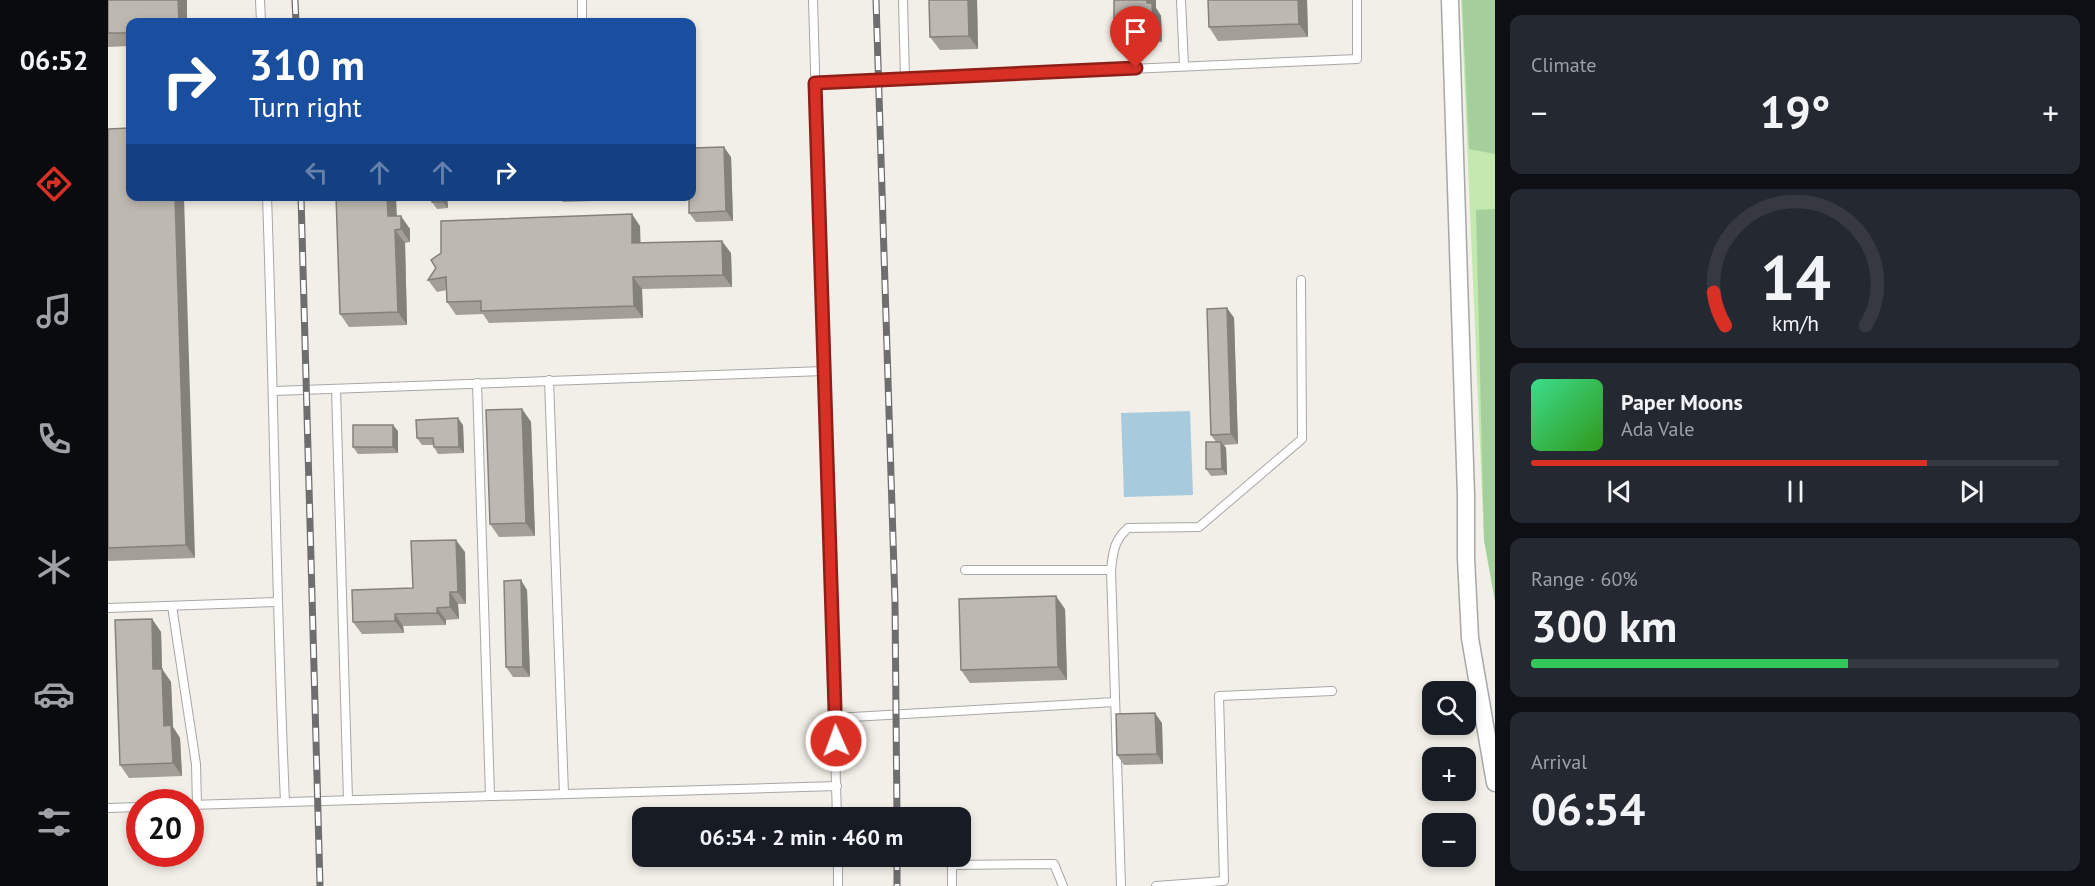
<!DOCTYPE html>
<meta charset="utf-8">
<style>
body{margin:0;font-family:"PT Sans",sans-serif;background:#242831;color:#f1f3f6;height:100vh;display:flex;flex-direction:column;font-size:22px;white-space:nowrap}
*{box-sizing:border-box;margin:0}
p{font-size:20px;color:#9ea1a6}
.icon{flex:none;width:33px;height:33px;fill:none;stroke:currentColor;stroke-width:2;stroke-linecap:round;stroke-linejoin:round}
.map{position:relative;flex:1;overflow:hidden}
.details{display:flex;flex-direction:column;gap:15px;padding:15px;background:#0d0f14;width:600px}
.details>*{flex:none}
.guide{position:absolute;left:18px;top:18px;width:570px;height:183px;border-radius:12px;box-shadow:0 3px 9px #0003;background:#1a4fa0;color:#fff;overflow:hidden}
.fabs{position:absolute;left:1314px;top:681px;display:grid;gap:12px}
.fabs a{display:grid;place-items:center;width:54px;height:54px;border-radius:12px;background:#171b24;box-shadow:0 3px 9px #0003;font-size:30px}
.speed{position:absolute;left:18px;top:789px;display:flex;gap:12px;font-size:30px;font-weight:700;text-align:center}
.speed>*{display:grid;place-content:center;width:78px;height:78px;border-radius:50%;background:#171b24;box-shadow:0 3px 9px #0003;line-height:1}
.speed .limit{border:9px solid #d22;background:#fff;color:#111}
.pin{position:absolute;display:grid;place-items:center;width:51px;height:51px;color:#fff;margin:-62px -26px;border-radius:50% 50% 50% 0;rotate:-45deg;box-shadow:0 0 6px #0007}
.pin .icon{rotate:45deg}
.me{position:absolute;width:66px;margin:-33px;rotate:358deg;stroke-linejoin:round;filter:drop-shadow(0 0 4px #0008)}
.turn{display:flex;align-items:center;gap:21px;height:126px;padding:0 24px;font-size:27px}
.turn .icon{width:78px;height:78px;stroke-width:2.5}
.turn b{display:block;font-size:42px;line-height:51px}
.lanes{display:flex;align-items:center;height:57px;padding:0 24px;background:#0003;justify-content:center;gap:30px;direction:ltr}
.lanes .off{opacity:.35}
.big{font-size:45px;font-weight:800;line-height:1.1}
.details .card{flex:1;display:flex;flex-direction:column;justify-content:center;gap:9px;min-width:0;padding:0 21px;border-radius:12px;background:#242831}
.details .dial{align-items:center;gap:0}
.dial svg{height:156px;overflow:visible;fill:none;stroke:#363941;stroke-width:7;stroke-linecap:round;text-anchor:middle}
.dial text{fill:#f1f3f6;stroke:none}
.song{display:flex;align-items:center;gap:18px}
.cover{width:72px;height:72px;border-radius:9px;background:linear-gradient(135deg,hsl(150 70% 55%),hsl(110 70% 35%))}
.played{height:6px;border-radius:3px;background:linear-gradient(90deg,#d93025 75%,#363941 75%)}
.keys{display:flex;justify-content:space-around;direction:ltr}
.heat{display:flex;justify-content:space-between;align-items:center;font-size:33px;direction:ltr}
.charge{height:9px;border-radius:4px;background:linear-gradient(90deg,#34c759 60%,#363941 0)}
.trip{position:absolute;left:524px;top:807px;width:339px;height:60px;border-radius:12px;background:#171b24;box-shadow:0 3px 9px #0003;font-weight:800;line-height:60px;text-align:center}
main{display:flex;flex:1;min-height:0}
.tab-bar{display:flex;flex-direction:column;width:108px;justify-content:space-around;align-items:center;background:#090b0e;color:#9ea1a6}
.tab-bar .icon{width:42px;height:42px}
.tab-bar .current{color:#d93025}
.tab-bar b{font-size:27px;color:#f1f3f6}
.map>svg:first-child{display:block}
.grass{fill:#c3e9ae}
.forest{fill:#a4cf9d}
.water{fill:#a8cadd}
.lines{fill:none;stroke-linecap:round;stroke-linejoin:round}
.lane-casing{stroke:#a7a7a7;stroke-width:10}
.street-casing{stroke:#a7a7a7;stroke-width:19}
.lane{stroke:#fff;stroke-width:8}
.street{stroke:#fff;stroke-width:16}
.rail-casing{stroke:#6e6e6e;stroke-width:7}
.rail{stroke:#fff;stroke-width:4.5;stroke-dasharray:14;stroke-linecap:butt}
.wall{fill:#a39e97}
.shaded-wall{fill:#84817b}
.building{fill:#bdb8b0;stroke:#84817b;stroke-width:1.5}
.route-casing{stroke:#8d1f18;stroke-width:15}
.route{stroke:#d93025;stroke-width:10}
</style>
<main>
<nav class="tab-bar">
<b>06:52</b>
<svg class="icon current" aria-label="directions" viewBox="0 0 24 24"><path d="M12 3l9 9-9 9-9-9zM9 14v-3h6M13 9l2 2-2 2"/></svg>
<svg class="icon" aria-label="music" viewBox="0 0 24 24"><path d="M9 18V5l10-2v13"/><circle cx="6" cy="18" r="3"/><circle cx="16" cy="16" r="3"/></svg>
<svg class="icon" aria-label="phone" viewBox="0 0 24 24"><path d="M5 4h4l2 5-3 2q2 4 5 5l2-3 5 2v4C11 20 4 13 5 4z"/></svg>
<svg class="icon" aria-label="climate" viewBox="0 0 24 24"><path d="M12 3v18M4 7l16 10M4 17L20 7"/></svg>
<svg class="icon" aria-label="car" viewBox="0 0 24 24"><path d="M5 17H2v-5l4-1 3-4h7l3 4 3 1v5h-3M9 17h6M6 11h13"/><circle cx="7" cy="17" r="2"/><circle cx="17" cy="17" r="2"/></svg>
<svg class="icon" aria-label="filters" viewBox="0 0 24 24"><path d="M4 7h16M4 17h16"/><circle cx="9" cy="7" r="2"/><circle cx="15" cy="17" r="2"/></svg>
</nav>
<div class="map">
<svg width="1387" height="886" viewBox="0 0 1387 886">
<rect width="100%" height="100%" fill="#f1efe7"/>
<!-- grass -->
<path class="grass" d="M 1353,0 L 1387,0 L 1387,601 L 1376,540 Z"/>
<!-- forest -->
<g class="forest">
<path d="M 1354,0 L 1387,0 L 1387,154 L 1361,149 Z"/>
<path d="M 1387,209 L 1387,601 L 1376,540 L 1368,210 Z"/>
</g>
<!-- water -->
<path class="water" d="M 1082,411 L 1085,495 L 1016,497 L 1013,413 Z"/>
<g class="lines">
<!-- lane casing -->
<g class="lane-casing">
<g id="lane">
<path d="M 152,0 L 153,22"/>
<path d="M 474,0 L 474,22"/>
<path d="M 705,0 L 729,818"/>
<path d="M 795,0 L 797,79"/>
<path d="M 1073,0 L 1076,66"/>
<path d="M 707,83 L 1249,59 L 1249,0"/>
<path d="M 159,196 C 166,398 168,600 177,802"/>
<path d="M 441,380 L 456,794"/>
<path d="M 369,383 L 382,796"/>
<path d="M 228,389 L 240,800"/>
<path d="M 166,391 L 716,371"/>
<path d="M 857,570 L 1003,570 L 1013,886"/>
<path d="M 1003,570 C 1005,552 1006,540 1020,528 L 1091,527 L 1194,439 L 1193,280"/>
<path d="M 64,606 L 88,764 L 89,805"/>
<path d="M 0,608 L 168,602"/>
<path d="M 727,718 L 1007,702"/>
<path d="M 82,805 L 729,786"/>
<path d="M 0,808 L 32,807"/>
<path d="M 730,856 L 730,886"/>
<path d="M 844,886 L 844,865 L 946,864 L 955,886"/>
<path d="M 1048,886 L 1116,881 L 1111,696 L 1224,691"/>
</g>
</g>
<!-- street casing -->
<g class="street-casing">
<path id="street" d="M 1342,0 L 1358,496 L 1358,558 L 1362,638 L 1387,783"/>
</g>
<!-- lane -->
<use href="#lane" class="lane"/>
<!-- street -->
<use href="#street" class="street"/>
<!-- rail casing -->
<g class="rail-casing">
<g id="rail">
<path d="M 187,0 L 188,22"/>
<path d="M 768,0 L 787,602 L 789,818"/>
<path d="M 193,196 L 212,886"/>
<path d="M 789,856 L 789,886"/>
</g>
</g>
<!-- rail -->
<use href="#rail" class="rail"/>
</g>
<!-- wall -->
<g class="wall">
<path d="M 0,0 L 79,0 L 79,22 L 22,22 L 22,46 L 0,47 Z"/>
<path d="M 869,0 L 870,49 L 832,50 L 822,37 Z"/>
<path d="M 1006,0 L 1048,0 L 1048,8 L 1053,16 L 1054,42 L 1016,44 L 1006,31 Z"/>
<path d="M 1100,0 L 1199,0 L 1200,37 L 1110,41 L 1101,27 Z"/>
<path d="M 0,129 L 87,558 L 0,561 Z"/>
<path d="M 623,157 L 625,221 L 588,222 L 581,213 L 581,198 L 455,202 L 452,198 L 372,200 L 370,196 L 584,196 Z"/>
<path d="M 228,196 L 286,196 L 288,200 L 289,216 L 302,229 L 302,242 L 297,243 L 299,325 L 241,327 L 232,314 Z"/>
<path d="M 324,196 L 339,196 L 340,208 L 329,209 L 324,202 Z"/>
<path d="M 532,226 L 532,243 L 623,253 L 624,287 L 534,289 L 535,318 L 381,323 L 375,314 L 348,315 L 339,302 L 339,290 L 329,292 L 320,280 Z"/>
<path d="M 1119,308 L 1126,318 L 1130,444 L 1116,445 L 1118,448 L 1119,475 L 1103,476 L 1098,469 L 1108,442 L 1103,435 Z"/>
<path d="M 414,409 L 423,422 L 427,536 L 391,537 L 382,524 Z"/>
<path d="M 355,425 L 356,453 L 330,454 L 326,447 L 326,445 L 314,445 L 309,438 Z"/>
<path d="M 290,431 L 290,453 L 250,454 L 245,447 Z"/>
<path d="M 357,552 L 358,604 L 350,604 L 351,619 L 338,620 L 338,625 L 295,626 L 296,633 L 254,634 L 245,622 L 305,588 Z"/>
<path d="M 419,590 L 422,677 L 405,677 L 398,667 Z"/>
<path d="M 957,609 L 959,680 L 862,683 L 853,670 Z"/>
<path d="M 44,619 L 53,632 L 54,669 L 63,682 L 65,727 L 72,738 L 74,776 L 21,778 L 12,765 Z"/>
<path d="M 1054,723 L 1055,764 L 1016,765 L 1009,755 Z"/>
</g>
<!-- shaded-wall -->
<g class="shaded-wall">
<path d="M 70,0 L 79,0 L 79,22 L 71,22 Z"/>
<path d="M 860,0 L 869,0 L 870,49 L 861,36 Z"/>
<path d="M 1039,0 L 1048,0 L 1048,8 L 1053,16 L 1054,42 L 1045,29 Z"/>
<path d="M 1190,0 L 1199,0 L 1200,37 L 1191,24 Z"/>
<path d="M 616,147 L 623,157 L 625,221 L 618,211 Z"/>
<path d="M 67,196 L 76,196 L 87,558 L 78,545 Z"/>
<path d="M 279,196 L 286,196 L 288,200 L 289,229 L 280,216 Z"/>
<path d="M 335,196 L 339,196 L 340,208 L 335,202 Z"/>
<path d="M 524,214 L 532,226 L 533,255 L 524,243 Z"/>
<path d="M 293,216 L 302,229 L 302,242 L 293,229 Z"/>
<path d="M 287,230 L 297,243 L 299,325 L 290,312 Z"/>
<path d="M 614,241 L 623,253 L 624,287 L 615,275 Z"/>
<path d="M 525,277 L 534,289 L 535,318 L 526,306 Z"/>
<path d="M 1119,308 L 1126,318 L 1130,444 L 1123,434 Z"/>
<path d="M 414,409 L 423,422 L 427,536 L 418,523 Z"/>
<path d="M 350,418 L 355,425 L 356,453 L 351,447 Z"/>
<path d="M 285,425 L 290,431 L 290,453 L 285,447 Z"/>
<path d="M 1113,442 L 1118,448 L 1119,475 L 1114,469 Z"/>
<path d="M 348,540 L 357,552 L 358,604 L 350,592 Z"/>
<path d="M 413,580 L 419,590 L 422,677 L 415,667 Z"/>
<path d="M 342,592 L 350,604 L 351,619 L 342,607 Z"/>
<path d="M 948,596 L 957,609 L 959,680 L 950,667 Z"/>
<path d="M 329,608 L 338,620 L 338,625 L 329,613 Z"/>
<path d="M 287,614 L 295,626 L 296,633 L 287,621 Z"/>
<path d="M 44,619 L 53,632 L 54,669 L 63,682 L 65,727 L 72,738 L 74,776 L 65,763 L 56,726 L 45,669 Z"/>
<path d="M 1047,713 L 1054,723 L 1055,764 L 1049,754 Z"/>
</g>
<!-- building -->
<g class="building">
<path d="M 0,0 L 70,0 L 71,22 L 22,22 L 22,33 L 0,33 Z"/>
<path d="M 821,0 L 860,0 L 861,36 L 822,37 Z"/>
<path d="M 1006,0 L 1039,0 L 1039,3 L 1044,3 L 1045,29 L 1006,31 Z"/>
<path d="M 1100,0 L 1190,0 L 1191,24 L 1101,27 Z"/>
<path d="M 22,128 L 22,196 L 67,196 L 78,545 L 0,548 L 0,129 Z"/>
<path d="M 616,147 L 618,211 L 581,213 L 581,196 L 584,196 L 584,148 Z"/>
<path d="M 228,196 L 279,196 L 280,216 L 293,216 L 293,229 L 287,230 L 290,312 L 232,314 Z"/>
<rect x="324" y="196" width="11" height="6"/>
<path d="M 524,214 L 524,243 L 614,241 L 615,275 L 525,277 L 526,306 L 373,311 L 373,301 L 339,302 L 338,277 L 320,280 L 328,268 L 323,260 L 333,253 L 333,221 Z"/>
<path d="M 1119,308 L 1123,434 L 1103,435 L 1099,309 Z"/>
<path d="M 414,409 L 418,523 L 382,524 L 378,410 Z"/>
<path d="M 350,418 L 351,447 L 326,447 L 325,438 L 309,438 L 308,420 Z"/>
<rect x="245" y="425" width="40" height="22"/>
<path d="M 1098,442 L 1113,442 L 1114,469 L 1098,469 Z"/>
<path d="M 348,540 L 350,592 L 342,592 L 342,607 L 329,608 L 329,613 L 287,614 L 287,621 L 245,622 L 244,590 L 305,588 L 303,541 Z"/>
<path d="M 413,580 L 415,667 L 398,667 L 396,581 Z"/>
<path d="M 948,596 L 950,667 L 853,670 L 851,599 Z"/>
<path d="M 44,619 L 45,669 L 54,669 L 56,726 L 63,725 L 65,763 L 12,765 L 7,620 Z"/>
<path d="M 1047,713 L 1049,754 L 1009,755 L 1008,714 Z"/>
</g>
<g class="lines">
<!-- route casing -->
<g class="route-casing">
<path id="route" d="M 728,741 L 707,83 L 1028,68"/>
</g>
<!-- route -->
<use href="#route" class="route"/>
</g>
</svg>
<div class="fabs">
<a><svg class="icon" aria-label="search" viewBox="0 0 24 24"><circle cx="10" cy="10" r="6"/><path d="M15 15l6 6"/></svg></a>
<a>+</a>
<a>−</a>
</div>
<div class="speed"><div class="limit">20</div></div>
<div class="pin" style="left:1028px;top:68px;background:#d93025"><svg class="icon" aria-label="arrive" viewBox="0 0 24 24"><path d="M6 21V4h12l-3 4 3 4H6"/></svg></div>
<svg class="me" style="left:728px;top:741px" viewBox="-20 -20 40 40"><circle r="17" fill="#d93025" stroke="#fff" stroke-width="3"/><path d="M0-11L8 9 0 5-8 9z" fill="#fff"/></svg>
<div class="trip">06:54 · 2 min · 460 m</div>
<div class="guide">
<div class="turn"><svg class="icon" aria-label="right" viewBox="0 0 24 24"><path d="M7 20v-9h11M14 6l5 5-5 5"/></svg><div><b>310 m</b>Turn right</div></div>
<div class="lanes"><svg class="icon off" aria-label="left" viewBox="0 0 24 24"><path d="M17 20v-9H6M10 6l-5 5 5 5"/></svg><svg class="icon off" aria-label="ahead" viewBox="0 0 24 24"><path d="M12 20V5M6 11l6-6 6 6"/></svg><svg class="icon off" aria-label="ahead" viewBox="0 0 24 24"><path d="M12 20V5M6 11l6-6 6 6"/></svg><svg class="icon" aria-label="right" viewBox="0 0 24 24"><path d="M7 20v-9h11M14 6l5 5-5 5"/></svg></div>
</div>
</div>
<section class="details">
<div class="card"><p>Climate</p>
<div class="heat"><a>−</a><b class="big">19°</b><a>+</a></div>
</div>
<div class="card dial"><svg viewBox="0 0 100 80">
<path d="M14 69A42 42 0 1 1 86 69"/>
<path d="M14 69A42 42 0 0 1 8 52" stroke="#d93025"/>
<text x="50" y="56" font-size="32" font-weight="700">14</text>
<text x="50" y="72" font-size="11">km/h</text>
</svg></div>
<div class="card">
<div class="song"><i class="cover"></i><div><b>Paper Moons</b><p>Ada Vale</p></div></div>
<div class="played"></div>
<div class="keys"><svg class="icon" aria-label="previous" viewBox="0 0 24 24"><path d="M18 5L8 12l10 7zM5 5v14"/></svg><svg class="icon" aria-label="pause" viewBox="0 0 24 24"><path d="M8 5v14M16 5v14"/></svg><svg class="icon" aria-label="next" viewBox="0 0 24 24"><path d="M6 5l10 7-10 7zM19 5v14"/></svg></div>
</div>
<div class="card"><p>Range · 60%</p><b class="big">300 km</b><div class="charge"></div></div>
<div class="card"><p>Arrival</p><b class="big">06:54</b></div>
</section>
</main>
